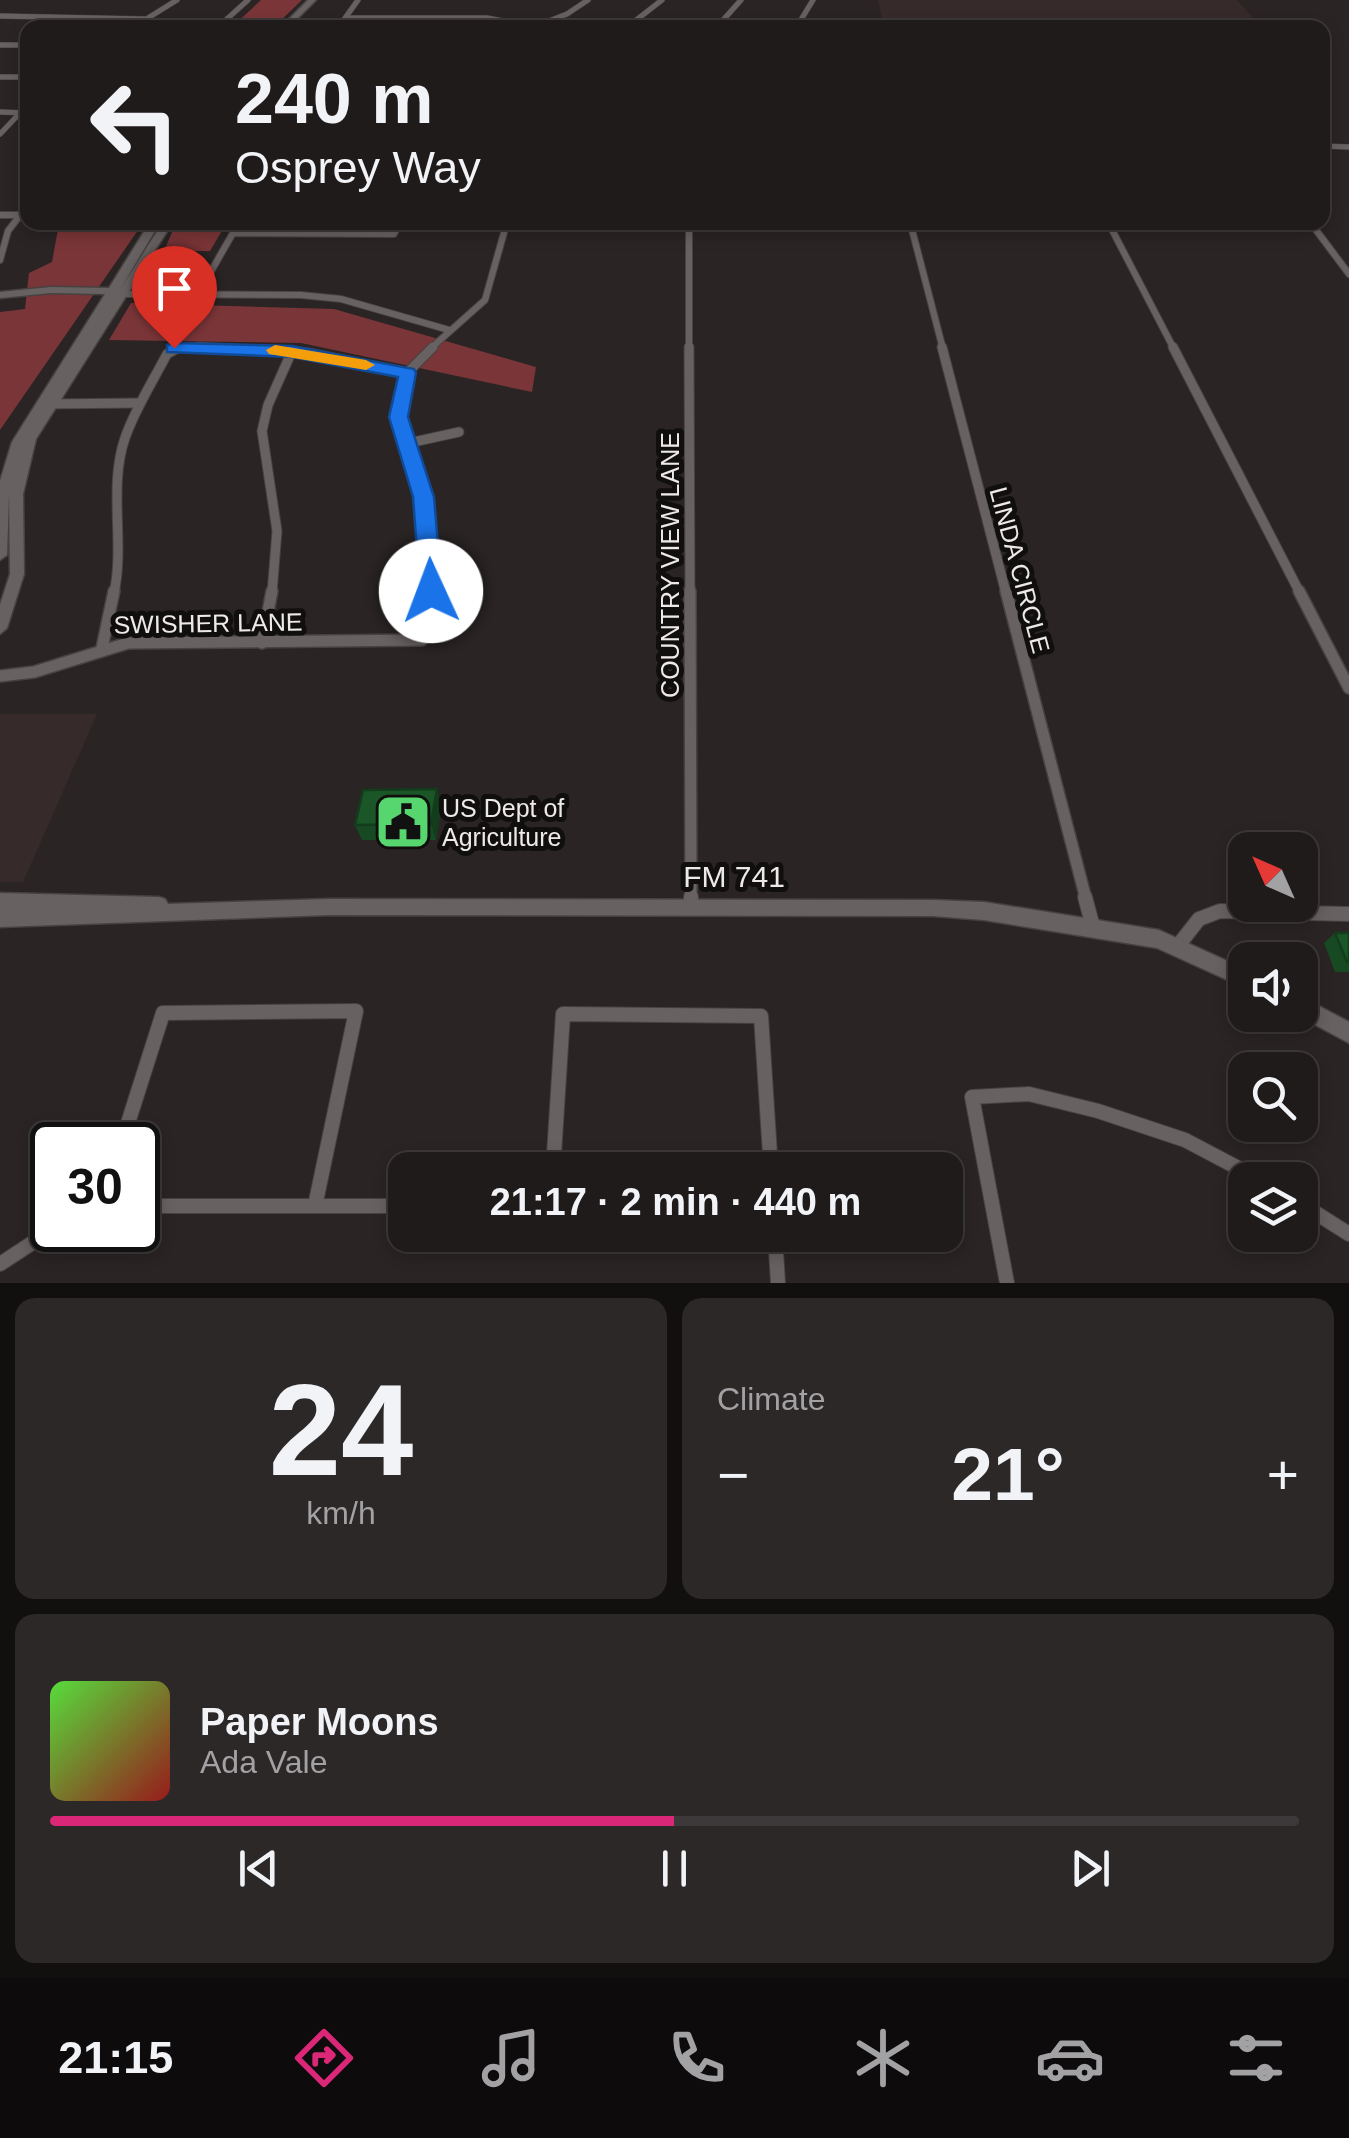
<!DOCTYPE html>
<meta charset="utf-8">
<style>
body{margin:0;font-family:Arial,sans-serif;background:#2d2828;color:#f1f3f6;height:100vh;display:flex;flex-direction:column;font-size:38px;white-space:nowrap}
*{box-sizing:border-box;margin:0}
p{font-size:32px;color:#a2a1a3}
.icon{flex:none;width:55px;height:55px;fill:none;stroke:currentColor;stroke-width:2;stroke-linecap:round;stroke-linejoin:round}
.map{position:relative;height:1283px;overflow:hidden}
.side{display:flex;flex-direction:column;gap:15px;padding:15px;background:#120f0f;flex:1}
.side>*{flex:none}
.top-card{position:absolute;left:20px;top:20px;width:1310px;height:210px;border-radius:20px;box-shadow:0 5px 15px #0003,0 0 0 2px #3d393a;background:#201b1b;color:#f1f3f6;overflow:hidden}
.needle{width:65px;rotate:315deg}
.fabs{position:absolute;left:1228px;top:832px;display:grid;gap:20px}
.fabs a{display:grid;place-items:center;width:90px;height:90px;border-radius:20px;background:#201b1b;box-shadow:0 5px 15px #0003,0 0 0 2px #3d393a;font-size:50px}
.speed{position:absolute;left:30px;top:1122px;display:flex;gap:20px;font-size:50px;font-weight:700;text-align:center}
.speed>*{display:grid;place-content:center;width:130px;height:130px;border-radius:50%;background:#201b1b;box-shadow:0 5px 15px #0003,0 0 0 2px #3d393a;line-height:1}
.speed .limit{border:5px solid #111;border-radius:15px;background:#fff;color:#111}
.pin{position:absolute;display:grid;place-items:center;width:85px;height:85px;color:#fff;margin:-102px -42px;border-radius:50% 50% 50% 0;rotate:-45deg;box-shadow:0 0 10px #0007}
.pin .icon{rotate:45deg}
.me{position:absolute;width:110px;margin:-55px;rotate:358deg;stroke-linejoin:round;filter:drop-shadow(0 0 8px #0008)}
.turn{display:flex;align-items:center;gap:35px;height:210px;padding:0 50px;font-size:45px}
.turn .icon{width:130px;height:130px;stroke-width:2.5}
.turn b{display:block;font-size:70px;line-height:85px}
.big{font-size:75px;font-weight:700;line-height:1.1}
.side .tile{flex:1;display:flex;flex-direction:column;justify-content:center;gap:15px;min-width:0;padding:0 35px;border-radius:20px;background:#2d2828}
.side .dial{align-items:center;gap:0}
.dial b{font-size:130px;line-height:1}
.song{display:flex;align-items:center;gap:30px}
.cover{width:120px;height:120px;border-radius:15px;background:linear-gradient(135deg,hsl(110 70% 55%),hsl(0 70% 35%))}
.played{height:10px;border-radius:5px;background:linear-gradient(90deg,#db2777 50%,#3d393a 50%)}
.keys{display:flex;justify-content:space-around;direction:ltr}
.heat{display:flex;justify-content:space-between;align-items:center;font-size:55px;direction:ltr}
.side .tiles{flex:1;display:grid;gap:15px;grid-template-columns:1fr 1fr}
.tile:last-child{grid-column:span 2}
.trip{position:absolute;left:388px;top:1152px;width:575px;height:100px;border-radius:20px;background:#201b1b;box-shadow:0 5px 15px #0003,0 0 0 2px #3d393a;font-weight:700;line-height:100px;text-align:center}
.tab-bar{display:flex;height:160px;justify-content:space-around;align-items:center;background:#0d0b0b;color:#a2a1a3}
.tab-bar .icon{width:70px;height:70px}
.tab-bar .selected{color:#db2777}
.tab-bar b{font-size:45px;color:#f1f3f6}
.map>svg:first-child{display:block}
.built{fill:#372a2a}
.green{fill:#7a3538}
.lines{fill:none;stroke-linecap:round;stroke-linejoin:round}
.street-far4-casing{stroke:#474242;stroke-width:6}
.street-far3-casing{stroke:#474242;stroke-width:8}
.street-far2-casing{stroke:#474242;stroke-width:11}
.street-far1-casing{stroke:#474242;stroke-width:14}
.street-casing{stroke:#474242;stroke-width:16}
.secondary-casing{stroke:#474242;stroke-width:3}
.street-far4{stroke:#686161;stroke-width:5}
.street-far3{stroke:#686161;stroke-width:6}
.street-far2{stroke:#686161;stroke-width:9}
.street-far1{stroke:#686161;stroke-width:11}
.street{stroke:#686161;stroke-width:14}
.secondary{fill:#686161;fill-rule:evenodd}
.wall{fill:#174a22}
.shaded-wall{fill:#133c1c}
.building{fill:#1b5628;stroke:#133c1c;stroke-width:2.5}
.route{fill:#1a73e8;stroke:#114b97;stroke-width:2.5}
.slow{fill:#f59e0b}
.labels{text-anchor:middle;stroke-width:10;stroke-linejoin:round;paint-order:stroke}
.street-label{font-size:25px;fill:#ede9e9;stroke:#110e0e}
.poi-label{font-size:25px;fill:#ede9e9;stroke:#110e0e;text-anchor:start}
.near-street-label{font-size:30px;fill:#ede9e9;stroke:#110e0e}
</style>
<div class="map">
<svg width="1349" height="1283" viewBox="0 0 1349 1283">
<rect width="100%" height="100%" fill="#2a2424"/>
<!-- built -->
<g class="built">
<path d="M 878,0 L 1237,0 L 1261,27 L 884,27 Z"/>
<path d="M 0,714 L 97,714 L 23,882 L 0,882 Z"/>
</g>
<!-- green -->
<g class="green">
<path d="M 261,0 L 302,0 L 274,27 L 232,27 Z"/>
<path d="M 62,223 L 143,223 L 0,430 L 0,312 L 25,309 L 29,273 L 52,262 L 58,229 Z"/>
<path d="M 176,223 L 176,222 L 265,223 L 262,227 L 223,229 L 210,251 L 164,251 Z"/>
<path d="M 131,303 L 334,309 L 536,367 L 532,392 L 301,343 L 109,340 Z"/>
</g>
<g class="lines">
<!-- street-far4 casing -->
<g class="street-far4-casing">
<g id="street-far4">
<path d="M 0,16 L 145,19"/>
<path d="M 347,18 L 487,18 L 541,28"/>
<path d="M 798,24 L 819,28"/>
<path d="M 536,26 L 567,14 L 588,0"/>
<path d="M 132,28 L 177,0"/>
<path d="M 217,28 L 248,0"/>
<path d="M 338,28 L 358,0"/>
<path d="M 626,28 L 662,0"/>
<path d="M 716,28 L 741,0"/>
<path d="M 796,28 L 813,0"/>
<path d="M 0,45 L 28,45"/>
<path d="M 0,77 L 28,77"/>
<path d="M 0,112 L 28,113"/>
<path d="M 0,134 L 20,113"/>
<path d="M 1322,146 L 1349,147"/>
</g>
</g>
<!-- street-far3 casing -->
<g class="street-far3-casing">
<g id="street-far3">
<path d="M 0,215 L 20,215"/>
<path d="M 689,222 L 689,349"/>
<path d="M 910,222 L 943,349"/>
<path d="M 1108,222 L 1174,349"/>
<path d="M 1310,222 L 1349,274"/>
<path d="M 0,260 L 8,231 L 28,205"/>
<path d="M 123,294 L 301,295 L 341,299 L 449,330"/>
<path d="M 198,294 L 233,233 L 394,234 L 400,222"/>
<path d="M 176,349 L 182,346 L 243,349"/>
<path d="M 430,349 L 485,300 L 507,222"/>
</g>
</g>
<!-- street-far2 casing -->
<g class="street-far2-casing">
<g id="street-far2">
<path d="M 198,347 L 308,353 L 407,373"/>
<path d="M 689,347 L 690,593"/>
<path d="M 942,347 L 1006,593"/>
<path d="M 1173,347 L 1300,593"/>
<path d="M 45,404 L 140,403"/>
<path d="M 409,443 L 459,432"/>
<path d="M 114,593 C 125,543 108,487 125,438 C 135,409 153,381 167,354 L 180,347"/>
<path d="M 272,593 L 277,531 L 262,431 L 268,405 L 292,351"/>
<path d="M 430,593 L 432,566 L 423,497 L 398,407 L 407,373 L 433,347"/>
</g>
</g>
<!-- street-far1 casing -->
<g class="street-far1-casing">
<g id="street-far1">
<path d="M 690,591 L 691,899"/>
<path d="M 1006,591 L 1086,899"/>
<path d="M 1299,591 L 1349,688"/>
<path d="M 262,643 L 272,591"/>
<path d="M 102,648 L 114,591"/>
<path d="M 0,676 L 34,672 L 128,643 L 422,640 L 428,630 L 430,591"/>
</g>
</g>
<!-- street casing -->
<g class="street-casing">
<g id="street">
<path d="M 691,897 L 691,907"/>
<path d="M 1085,897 L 1093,927"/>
<path d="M 1177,947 L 1199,919 L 1220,911 L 1349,914"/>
<path d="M 121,1145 L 163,1013 L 356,1011 L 315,1206"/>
<path d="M 553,1170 L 563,1014 L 761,1016 L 771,1170"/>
<path d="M 1300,1203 L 1349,1234"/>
<path d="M 138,1206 L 405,1206"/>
<path d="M 775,1235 L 778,1283"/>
<path d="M 0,1264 L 52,1230"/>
<path d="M 1007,1283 L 972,1097 L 1029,1094 L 1098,1111 L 1185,1140 L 1261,1180"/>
</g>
</g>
<!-- secondary casing -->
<g class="secondary-casing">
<g id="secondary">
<path d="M 308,0 L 316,0 L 288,28 L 280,28 Z"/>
<path d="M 150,222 L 160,222 L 120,290 L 163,222 L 173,222 L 36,439 L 23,494 L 24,574 L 7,628 L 0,634 L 0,605 L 10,574 L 9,494 L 7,555 L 0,560 L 0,481 L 12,442 L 105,294 L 51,293 L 0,298 L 0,292 L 51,287 L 109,288 Z"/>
<path d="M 0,893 L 159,897 L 165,899 L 168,904 L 329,899 L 933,900 L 984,902 L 1159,930 L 1245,969 L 1245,988 L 1157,948 L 984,920 L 933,916 L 329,915 L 0,927 Z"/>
<path d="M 1300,996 L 1349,1022 L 1349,1043 L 1297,1015 L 1300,1015 Z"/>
</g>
</g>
<!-- street-far4 -->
<use href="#street-far4" class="street-far4"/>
<!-- street-far3 -->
<use href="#street-far3" class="street-far3"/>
<!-- street-far2 -->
<use href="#street-far2" class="street-far2"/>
<!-- street-far1 -->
<use href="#street-far1" class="street-far1"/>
<!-- street -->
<use href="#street" class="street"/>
<!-- secondary -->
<use href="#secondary" class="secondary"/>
</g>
<!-- wall -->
<g class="wall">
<path d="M 442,805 L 436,840 L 362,840 L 355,825 Z"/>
<path d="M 1335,933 L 1349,933 L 1349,972 L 1335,972 L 1324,943 Z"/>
</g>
<!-- shaded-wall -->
<path class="shaded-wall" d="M 437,789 L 442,805 L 436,840 L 431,824 Z"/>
<!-- building -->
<g class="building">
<path d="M 437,789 L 431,824 L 355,825 L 363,790 Z"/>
<path d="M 1335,933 L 1349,933 L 1349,962 L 1347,962 Z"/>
</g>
<!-- route -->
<path class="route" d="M 174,343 L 292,346 L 414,369 L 416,373 L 408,417 L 434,497 L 442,591 L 439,597 L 424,597 L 420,591 L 413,497 L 389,417 L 398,377 L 292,357 L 167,352 L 167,345 Z"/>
<!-- slow -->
<path class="slow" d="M 275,345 L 366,360 L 375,365 L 366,370 L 269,354 L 266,350 Z"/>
<!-- icons -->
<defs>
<g id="civic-square" transform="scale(2.875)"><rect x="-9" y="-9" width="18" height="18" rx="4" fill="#57d670" stroke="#110e0e"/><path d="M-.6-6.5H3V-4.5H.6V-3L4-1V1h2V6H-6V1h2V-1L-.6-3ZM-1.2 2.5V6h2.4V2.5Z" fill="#111"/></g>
</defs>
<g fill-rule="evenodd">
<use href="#civic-square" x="403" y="822"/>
</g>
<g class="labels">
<!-- street labels -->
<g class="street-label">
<text transform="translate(670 565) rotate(-90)" y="9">COUNTRY VIEW LANE</text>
<text transform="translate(1020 570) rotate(75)" y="9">LINDA CIRCLE</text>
<text transform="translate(208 623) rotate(-1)" y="9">SWISHER LANE</text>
</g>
<!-- poi labels -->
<g class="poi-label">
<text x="442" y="817">US Dept of<tspan x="442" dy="29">Agriculture</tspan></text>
</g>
<!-- near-street labels -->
<g class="near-street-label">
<text x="734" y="887">FM 741</text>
</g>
</g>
</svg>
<div class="fabs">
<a><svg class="needle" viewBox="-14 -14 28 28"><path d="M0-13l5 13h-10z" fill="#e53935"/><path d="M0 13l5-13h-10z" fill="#a2a1a3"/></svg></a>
<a><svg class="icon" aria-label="sound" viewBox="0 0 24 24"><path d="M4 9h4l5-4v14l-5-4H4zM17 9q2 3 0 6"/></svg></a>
<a><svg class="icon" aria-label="search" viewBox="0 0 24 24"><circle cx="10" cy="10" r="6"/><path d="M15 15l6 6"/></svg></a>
<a><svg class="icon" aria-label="layers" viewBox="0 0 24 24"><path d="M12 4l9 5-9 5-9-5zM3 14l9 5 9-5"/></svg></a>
</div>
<div class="speed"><div class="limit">30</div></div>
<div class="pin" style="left:174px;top:348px;background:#d93025"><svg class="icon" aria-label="arrive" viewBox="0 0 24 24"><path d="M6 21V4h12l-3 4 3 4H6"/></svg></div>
<svg class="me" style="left:431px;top:591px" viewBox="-20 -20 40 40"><circle r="19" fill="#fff"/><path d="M0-13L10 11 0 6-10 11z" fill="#1a73e8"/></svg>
<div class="trip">21:17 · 2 min · 440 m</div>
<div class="top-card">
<div class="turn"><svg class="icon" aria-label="left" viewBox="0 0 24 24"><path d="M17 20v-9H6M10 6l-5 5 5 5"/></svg><div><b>240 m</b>Osprey Way</div></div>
</div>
</div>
<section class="side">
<div class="tiles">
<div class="tile dial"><b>24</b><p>km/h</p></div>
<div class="tile"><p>Climate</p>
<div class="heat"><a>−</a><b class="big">21°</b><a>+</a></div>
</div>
<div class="tile">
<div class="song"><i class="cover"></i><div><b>Paper Moons</b><p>Ada Vale</p></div></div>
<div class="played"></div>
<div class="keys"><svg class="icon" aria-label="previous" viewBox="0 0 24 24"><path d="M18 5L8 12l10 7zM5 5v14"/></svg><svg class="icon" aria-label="pause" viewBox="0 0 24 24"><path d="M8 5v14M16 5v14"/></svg><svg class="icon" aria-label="next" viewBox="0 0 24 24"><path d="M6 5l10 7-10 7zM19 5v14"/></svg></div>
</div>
</div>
</section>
<nav class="tab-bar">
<b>21:15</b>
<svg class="icon selected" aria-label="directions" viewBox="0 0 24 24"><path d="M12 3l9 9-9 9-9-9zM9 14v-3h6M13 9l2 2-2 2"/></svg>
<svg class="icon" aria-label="music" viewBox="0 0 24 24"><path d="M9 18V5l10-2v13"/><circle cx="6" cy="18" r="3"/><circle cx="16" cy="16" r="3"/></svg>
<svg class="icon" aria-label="phone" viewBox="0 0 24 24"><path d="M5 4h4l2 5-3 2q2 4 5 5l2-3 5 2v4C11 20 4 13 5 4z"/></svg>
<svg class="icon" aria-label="climate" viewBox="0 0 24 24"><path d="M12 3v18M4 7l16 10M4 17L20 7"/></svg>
<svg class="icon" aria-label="car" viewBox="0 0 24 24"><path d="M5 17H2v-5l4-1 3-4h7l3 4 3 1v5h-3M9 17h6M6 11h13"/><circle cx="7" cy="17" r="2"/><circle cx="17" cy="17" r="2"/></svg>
<svg class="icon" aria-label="filters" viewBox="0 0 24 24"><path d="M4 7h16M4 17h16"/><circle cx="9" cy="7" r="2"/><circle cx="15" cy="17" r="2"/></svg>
</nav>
